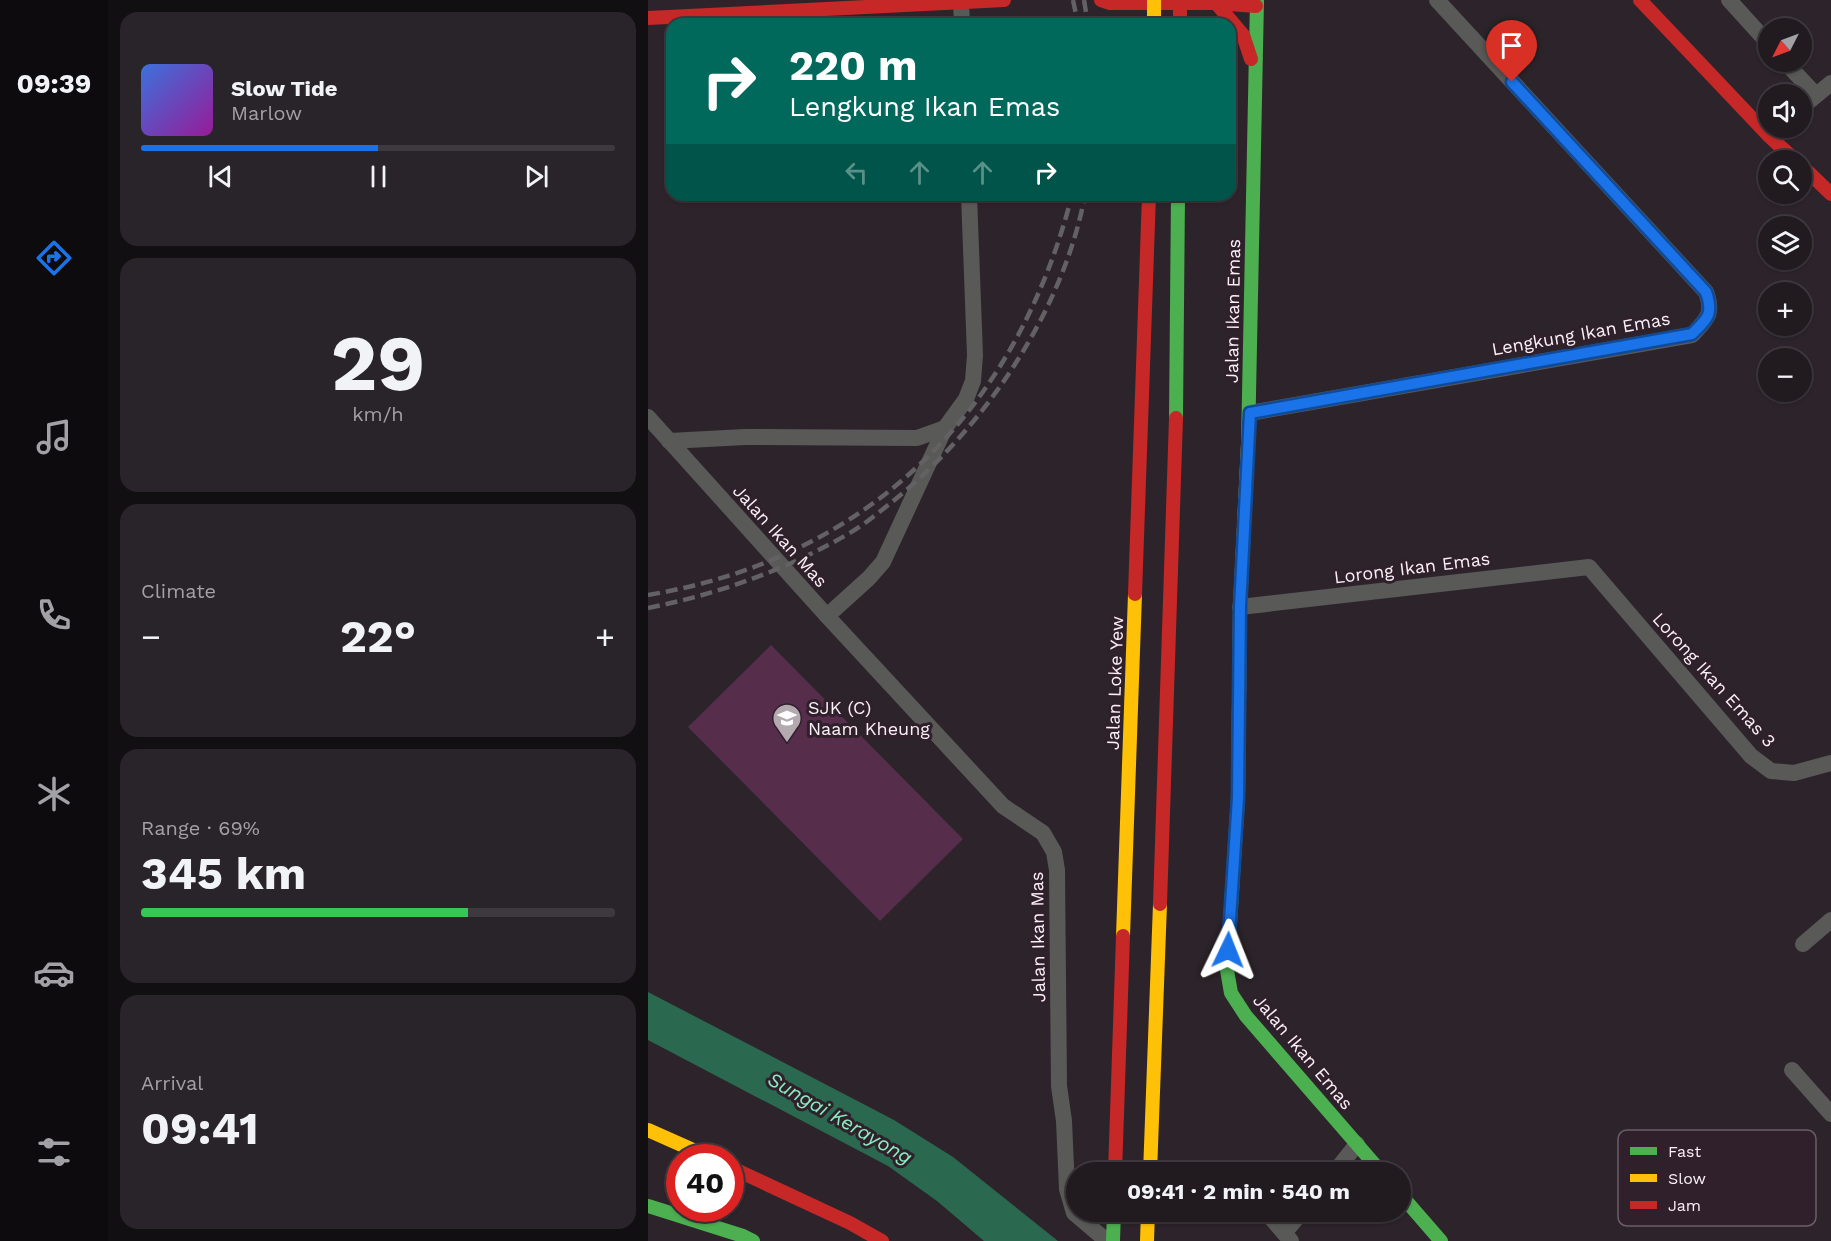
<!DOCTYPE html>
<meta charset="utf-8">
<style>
body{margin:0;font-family:"Work Sans",sans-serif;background:#292429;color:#f1f3f6;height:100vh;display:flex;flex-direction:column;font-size:22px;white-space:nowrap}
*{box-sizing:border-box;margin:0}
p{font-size:20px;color:#a2a1a5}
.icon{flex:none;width:33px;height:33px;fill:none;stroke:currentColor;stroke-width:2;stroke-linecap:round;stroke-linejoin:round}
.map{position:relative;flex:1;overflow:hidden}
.sheet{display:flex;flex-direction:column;gap:12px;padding:12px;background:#120f12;width:540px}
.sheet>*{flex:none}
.top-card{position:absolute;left:18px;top:18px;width:570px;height:183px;border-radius:18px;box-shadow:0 2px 4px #0004,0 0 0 2px #3e393e;background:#00695c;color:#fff;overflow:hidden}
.needle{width:39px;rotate:228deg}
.buttons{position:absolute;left:1110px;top:18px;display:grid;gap:12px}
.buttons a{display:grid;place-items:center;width:54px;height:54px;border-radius:50%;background:#211b20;box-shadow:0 2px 4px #0004,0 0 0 2px #3e393e;font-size:30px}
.speed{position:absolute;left:18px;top:1144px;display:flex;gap:12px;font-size:30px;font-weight:700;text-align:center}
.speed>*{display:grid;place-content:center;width:78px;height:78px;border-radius:50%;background:#211b20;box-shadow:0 2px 4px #0004,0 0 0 2px #3e393e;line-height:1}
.speed .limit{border:9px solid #d22;background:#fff;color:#111}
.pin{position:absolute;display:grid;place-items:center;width:51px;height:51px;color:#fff;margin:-62px -26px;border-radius:50% 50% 50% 0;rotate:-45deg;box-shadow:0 0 6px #0007}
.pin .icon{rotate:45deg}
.me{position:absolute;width:66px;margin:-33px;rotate:2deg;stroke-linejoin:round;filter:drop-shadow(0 0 4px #0008)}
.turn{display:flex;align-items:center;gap:21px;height:126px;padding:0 24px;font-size:27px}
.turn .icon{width:78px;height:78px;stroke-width:2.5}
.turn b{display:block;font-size:42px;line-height:51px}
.lanes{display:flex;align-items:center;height:57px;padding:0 24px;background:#0003;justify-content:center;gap:30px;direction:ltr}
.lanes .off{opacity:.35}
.big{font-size:45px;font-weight:700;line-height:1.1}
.sheet .card{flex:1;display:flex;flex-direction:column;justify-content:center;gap:9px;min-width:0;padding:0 21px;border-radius:18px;background:#292429}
.sheet .dial{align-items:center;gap:0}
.dial b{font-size:78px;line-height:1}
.song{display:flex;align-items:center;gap:18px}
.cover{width:72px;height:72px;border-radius:9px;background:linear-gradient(135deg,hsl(220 70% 55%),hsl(300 70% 35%))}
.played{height:6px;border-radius:3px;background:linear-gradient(90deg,#1a73e8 50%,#3e393e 50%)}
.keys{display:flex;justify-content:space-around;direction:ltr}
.heat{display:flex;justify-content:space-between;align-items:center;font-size:33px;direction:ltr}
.charge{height:9px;border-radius:4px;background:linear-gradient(90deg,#34c759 69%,#3e393e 0)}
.trip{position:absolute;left:418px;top:1162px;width:345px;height:60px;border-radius:30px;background:#211b20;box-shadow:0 2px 4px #0004,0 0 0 2px #3e393e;font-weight:700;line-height:60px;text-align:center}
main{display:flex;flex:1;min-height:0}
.tabs{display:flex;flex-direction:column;width:108px;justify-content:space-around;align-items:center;background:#0d0b0d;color:#a2a1a5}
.tabs .icon{width:42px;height:42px}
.tabs .on{color:#1a73e8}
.tabs b{font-size:27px;color:#f1f3f6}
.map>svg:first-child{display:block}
.green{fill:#562e4b}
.water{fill:#2a684f}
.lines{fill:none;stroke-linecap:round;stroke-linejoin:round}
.street{stroke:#595958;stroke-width:16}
.fast{stroke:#4caf50;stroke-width:14}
.slow{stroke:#ffc107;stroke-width:14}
.jam{stroke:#c62828;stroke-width:14}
.rail{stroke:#636163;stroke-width:4.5;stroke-dasharray:12 6;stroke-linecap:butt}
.slow-bridge{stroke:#ffc107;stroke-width:14}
.jam-bridge{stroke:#c62828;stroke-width:14}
.route-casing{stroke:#114b97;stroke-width:15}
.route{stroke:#1a73e8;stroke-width:10}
.labels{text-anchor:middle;stroke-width:6;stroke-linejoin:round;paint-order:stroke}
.street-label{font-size:18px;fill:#fbf0f7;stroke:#2f202b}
.poi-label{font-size:18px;fill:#fbf0f7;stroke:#2f202b;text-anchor:start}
.water-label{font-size:20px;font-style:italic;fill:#8aecc0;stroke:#2f202b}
.key{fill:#2f202b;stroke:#6c5e68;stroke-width:1.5}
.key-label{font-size:16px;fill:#fbf0f7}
</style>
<main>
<nav class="tabs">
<b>09:39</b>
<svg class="icon on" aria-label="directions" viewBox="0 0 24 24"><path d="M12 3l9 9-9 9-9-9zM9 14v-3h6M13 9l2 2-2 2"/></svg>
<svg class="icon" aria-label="music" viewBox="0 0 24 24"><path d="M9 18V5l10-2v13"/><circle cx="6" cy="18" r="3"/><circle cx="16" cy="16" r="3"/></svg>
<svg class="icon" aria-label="phone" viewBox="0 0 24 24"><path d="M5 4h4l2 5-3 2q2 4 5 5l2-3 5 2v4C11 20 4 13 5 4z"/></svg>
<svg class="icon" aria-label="climate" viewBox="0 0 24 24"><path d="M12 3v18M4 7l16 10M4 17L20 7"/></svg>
<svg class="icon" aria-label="car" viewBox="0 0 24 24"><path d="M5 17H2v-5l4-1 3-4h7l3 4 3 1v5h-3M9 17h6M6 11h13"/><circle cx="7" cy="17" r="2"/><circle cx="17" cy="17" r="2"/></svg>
<svg class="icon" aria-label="filters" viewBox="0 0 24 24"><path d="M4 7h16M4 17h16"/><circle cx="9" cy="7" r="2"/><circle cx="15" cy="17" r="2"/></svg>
</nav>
<section class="sheet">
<div class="card">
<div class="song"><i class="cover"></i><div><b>Slow Tide</b><p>Marlow</p></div></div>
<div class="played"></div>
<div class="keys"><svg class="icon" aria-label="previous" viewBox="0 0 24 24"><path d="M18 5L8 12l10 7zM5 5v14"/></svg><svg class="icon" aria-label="pause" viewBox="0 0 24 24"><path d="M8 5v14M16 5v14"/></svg><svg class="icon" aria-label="next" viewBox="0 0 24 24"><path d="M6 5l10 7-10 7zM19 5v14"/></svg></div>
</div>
<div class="card dial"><b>29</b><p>km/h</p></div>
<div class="card"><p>Climate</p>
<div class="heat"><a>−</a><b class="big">22°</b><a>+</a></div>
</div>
<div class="card"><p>Range · 69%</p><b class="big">345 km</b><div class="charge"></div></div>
<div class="card"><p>Arrival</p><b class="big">09:41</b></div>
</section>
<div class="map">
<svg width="1183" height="1241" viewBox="0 0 1183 1241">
<rect width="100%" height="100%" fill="#2c242a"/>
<!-- green -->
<path class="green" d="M 123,645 L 315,839 L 232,921 L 40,727 Z"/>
<!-- water -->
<path class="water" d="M 0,992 L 246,1120 L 305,1157 L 410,1241 L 336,1241 L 289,1201 L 240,1166 L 0,1040 Z"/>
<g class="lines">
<!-- street -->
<g class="street">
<path d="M 1081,0 L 1120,43"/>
<path d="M 313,3 L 314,24"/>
<path d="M 1137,62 L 1168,95"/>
<path d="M 1154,107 L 1183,83"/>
<path d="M 602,413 L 1044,335 C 1059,319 1066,314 1058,292 L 789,0"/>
<path d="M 0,417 L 179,616 L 355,806 L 395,833 L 406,852 L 409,870 L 411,1086 L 416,1121 L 419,1189 L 426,1213 L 459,1241"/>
<path d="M 21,441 L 97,437 L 269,438 L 297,428"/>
<path d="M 592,607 L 941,567 L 1103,756 L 1123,771 L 1146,773 L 1183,763"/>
<path d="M 179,616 L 221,578 L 235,562 L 297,428 L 318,399 L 325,381 L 327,355 L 321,195"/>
<path d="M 1155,944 L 1183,920"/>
<path d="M 1144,1070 L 1183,1114"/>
<path d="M 583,1172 L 584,1173"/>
<path d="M 686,1173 L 709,1144"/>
<path d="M 618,1212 L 643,1241"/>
<path d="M 636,1233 L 654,1212"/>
</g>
<!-- fast -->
<g class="fast">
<path d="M 528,418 L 530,195"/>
<path d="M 600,444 L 609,0"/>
<path d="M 590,797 L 579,970 L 583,993 L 598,1016 L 734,1173"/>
<path d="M 753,1195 L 793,1241"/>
<path d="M 0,1206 L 95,1236 L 105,1241"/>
<path d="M 465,1241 L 466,1212"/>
</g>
<!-- slow -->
<g class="slow">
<path d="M 590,797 L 592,607 L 600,444"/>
<path d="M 475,936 L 487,594"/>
<path d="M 0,1130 L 63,1158"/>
<path d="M 502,1173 L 512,904"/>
<path d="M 499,1241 L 500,1212"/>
</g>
<!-- jam -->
<g class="jam">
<path d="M 453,0 L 462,3 L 568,3 L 608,6"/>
<path d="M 992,0 L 1120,135 L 1147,160"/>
<path d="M 568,3 L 595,35 L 603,59"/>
<path d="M 0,18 L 356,0"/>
<path d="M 1154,166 L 1183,194"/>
<path d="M 487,594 L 501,195"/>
<path d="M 512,904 L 528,418"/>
<path d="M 82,1167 L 202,1223 L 234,1241"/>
<path d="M 467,1173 L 475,936"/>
</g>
<!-- rail -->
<g class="rail">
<path d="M 425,0 L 430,24"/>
<path d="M 436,0 L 440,24"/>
<path d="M 0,595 C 222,558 369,410 424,195"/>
<path d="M 0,608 C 70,594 138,570 200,534 C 216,525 230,513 244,502 C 336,428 415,312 437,195"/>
</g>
<!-- slow-bridge -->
<path class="slow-bridge" d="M 506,0 L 506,24"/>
<!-- jam-bridge -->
<path class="jam-bridge" d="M 532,0 L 532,24"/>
</g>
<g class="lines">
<!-- route casing -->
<g class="route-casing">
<path id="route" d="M 580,950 L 590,798 L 592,607 L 602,413 L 1044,334 C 1059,319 1066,315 1058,292 L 864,82"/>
</g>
<!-- route -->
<use href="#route" class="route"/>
</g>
<!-- icons -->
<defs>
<g id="school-pin" transform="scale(1.5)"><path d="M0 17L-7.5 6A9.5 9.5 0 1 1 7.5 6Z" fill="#b3a9af" stroke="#2f202b"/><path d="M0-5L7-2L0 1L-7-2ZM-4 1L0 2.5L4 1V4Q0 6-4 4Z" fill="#fff"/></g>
</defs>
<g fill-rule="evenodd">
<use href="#school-pin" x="139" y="718"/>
</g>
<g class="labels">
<!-- street labels -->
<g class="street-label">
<text transform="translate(585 311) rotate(-89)" y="6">Jalan Ikan Emas</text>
<text transform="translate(933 334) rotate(-10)" y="6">Lengkung Ikan Emas</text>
<text transform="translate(132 536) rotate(48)" y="6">Jalan Ikan Mas</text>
<text transform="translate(764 568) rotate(-7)" y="6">Lorong Ikan Emas</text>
<text transform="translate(1066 680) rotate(48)" y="6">Lorong Ikan Emas 3</text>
<text transform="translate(467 683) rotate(-88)" y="6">Jalan Loke Yew</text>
<text transform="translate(390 937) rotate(-91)" y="6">Jalan Ikan Mas</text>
<text transform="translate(655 1052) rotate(50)" y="6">Jalan Ikan Emas</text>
</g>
<!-- poi labels -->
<g class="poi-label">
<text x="160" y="714">SJK (C)<tspan x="160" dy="21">Naam Kheung</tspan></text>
</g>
<!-- water labels -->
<g class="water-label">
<text transform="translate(192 1118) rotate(30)" y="7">Sungai Kerayong</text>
</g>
</g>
<!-- legend -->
<rect x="970" y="1130" width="198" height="96" rx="9" class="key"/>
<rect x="982" y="1147" width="27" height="8" fill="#4caf50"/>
<rect x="982" y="1174" width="27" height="8" fill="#ffc107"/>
<rect x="982" y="1201" width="27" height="8" fill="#c62828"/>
<g class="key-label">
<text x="1020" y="1157">Fast</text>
<text x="1020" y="1184">Slow</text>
<text x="1020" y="1211">Jam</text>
</g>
</svg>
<div class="buttons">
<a><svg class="needle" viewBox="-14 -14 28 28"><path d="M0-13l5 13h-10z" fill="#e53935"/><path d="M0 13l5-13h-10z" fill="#a2a1a5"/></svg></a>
<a><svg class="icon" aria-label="sound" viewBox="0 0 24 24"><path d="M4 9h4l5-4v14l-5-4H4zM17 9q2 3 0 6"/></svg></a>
<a><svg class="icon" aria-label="search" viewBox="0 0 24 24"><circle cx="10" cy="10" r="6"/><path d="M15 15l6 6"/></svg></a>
<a><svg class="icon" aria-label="layers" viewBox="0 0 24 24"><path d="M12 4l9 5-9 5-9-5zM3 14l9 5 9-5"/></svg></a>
<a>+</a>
<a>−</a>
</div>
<div class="speed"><div class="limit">40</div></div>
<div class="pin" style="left:864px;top:82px;background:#d93025"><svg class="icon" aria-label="arrive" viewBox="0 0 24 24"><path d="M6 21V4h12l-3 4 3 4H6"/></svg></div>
<svg class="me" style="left:580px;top:950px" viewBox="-20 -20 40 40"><path d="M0-17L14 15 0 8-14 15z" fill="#1a73e8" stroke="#fff" stroke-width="4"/></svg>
<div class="trip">09:41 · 2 min · 540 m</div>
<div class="top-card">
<div class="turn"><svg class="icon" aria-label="right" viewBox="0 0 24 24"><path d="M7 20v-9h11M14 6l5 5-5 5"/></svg><div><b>220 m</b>Lengkung Ikan Emas</div></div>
<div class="lanes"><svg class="icon off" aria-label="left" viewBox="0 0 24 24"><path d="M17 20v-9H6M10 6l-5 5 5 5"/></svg><svg class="icon off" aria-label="ahead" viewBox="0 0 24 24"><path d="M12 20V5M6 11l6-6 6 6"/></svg><svg class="icon off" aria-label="ahead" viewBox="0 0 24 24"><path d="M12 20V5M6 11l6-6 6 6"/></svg><svg class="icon" aria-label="right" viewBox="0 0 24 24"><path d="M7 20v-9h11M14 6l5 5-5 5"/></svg></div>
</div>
</div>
</main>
